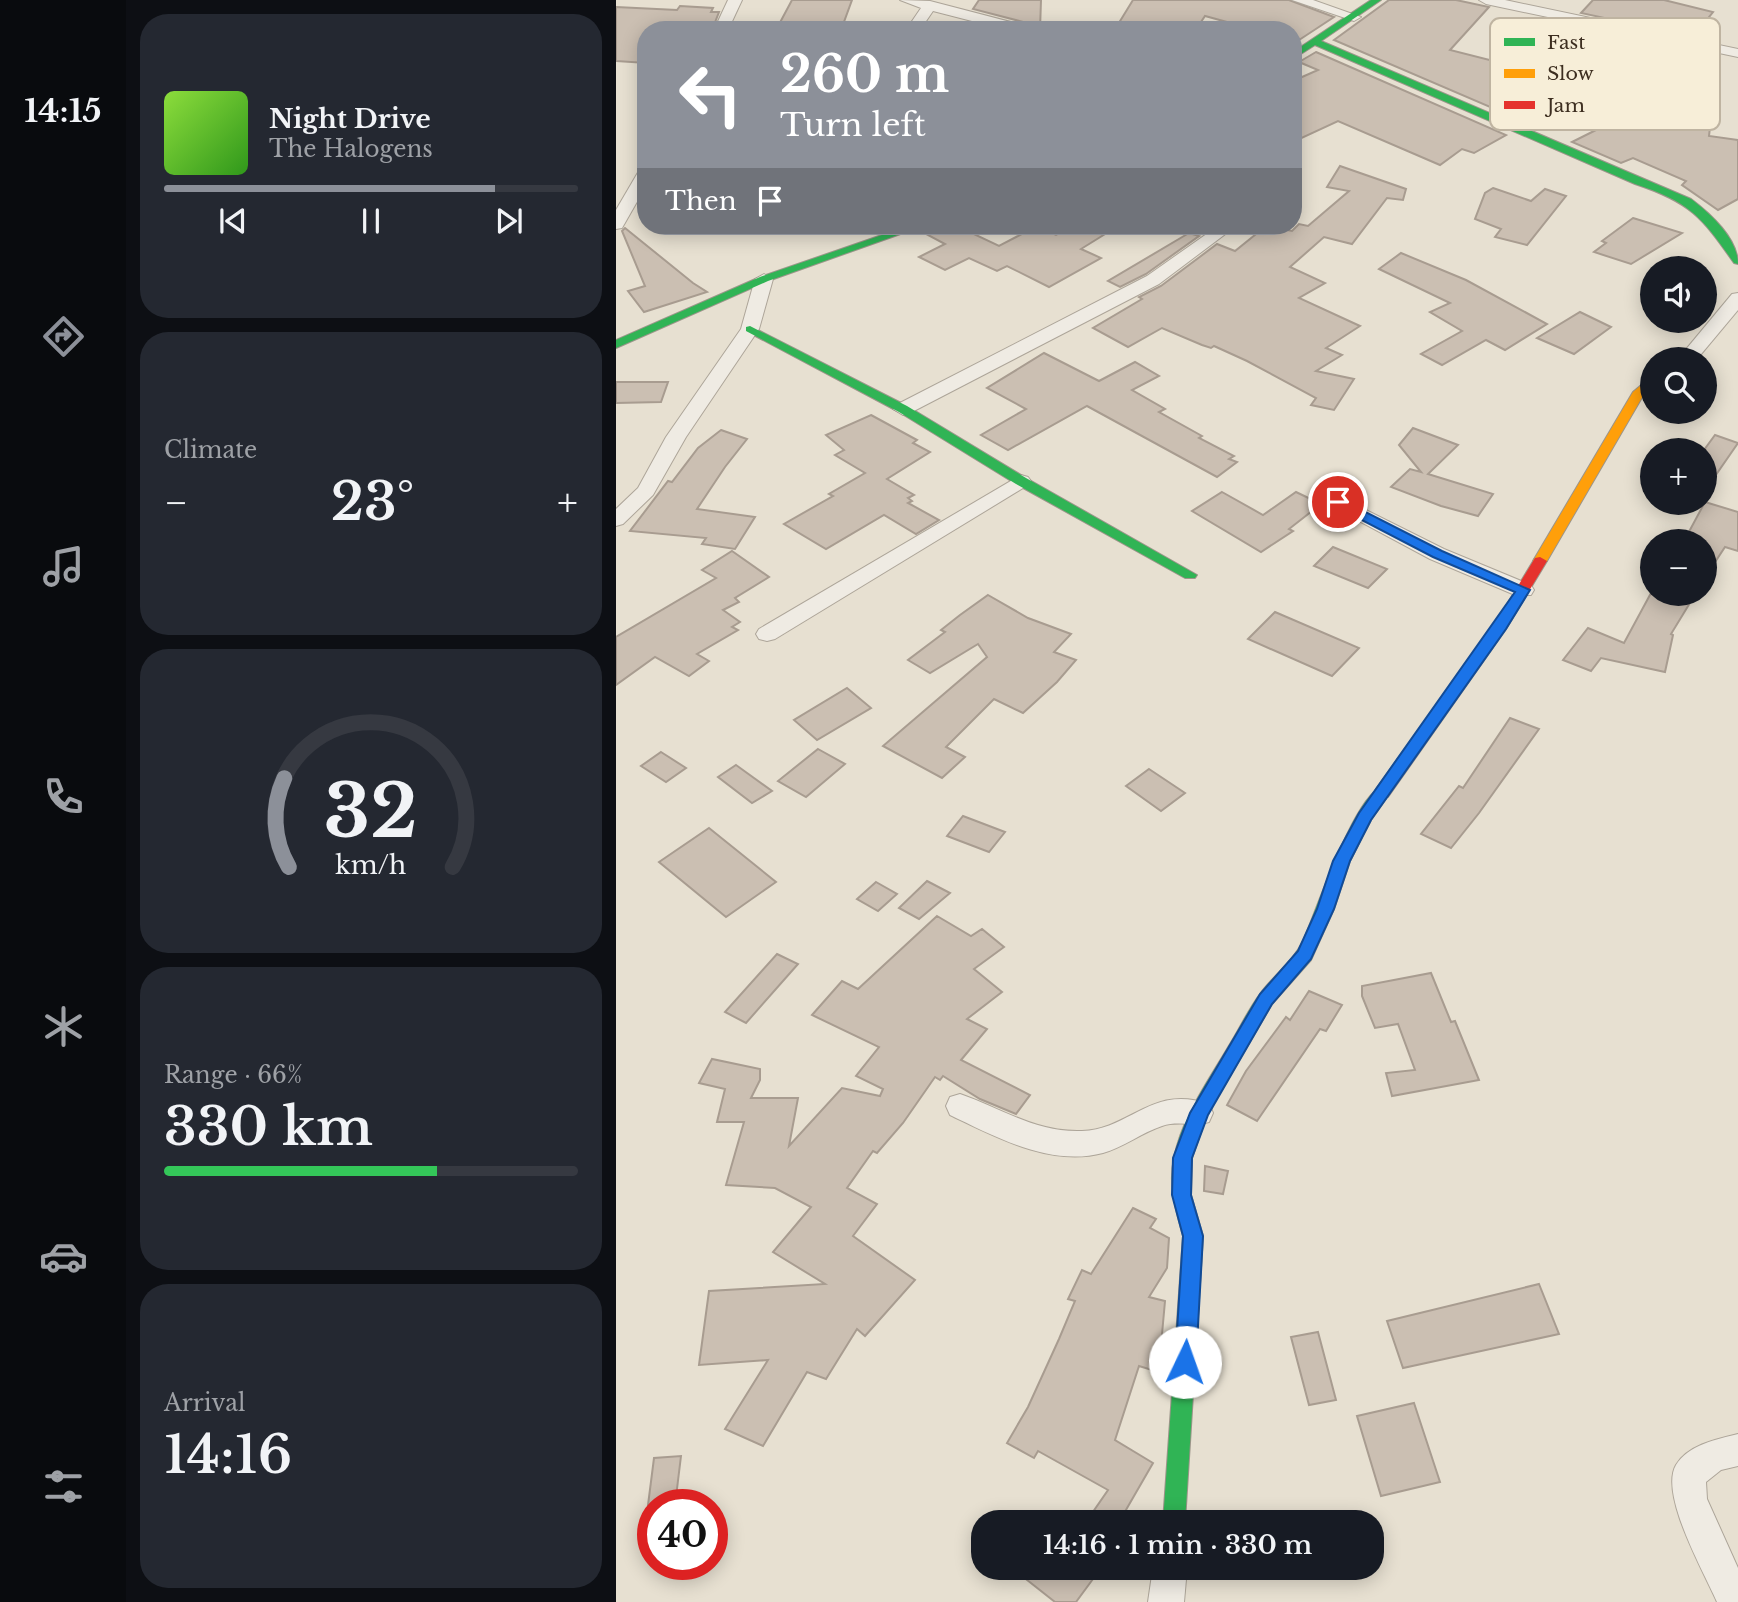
<!DOCTYPE html>
<meta charset="utf-8">
<style>
body{margin:0;font-family:"Libre Baskerville",serif;background:#242831;color:#f1f3f6;height:100vh;display:flex;flex-direction:column;font-size:26px;white-space:nowrap}
*{box-sizing:border-box;margin:0}
p{font-size:23px;color:#9ea1a6}
.icon{flex:none;width:38px;height:38px;fill:none;stroke:currentColor;stroke-width:2;stroke-linecap:round;stroke-linejoin:round}
.map{position:relative;flex:1;overflow:hidden}
.drawer{display:flex;flex-direction:column;gap:14px;padding:14px;background:#0d0f14;width:490px}
.drawer>*{flex:none}
.guide{position:absolute;left:21px;top:21px;width:665px;height:214px;border-radius:28px;box-shadow:0 4px 18px #0003;background:#8c9099;color:#fff;overflow:hidden}
.tools{position:absolute;left:1024px;top:256px;display:grid;gap:14px}
.tools a{display:grid;place-items:center;width:77px;height:77px;border-radius:50%;background:#171b24;box-shadow:0 4px 18px #0003;font-size:35px}
.speed{position:absolute;left:21px;top:1489px;display:flex;gap:14px;font-size:35px;font-weight:700;text-align:center}
.speed>*{display:grid;place-content:center;width:91px;height:91px;border-radius:50%;background:#171b24;box-shadow:0 4px 18px #0003;line-height:1}
.speed .limit{border:10px solid #d22;background:#fff;color:#111}
.pin{position:absolute;display:grid;place-items:center;width:60px;height:60px;color:#fff;margin:-30px;border:4px solid #fff;border-radius:50%;box-shadow:0 2px 7px #0007}
.me{position:absolute;width:77px;margin:-38px;rotate:3deg;stroke-linejoin:round;filter:drop-shadow(0 0 5px #0008)}
.turn{display:flex;align-items:center;gap:24px;height:147px;padding:0 28px;font-size:32px}
.turn .icon{width:91px;height:91px;stroke-width:2.5}
.turn b{display:block;font-size:49px;line-height:60px}
.then{display:flex;align-items:center;height:66px;padding:0 28px;background:#0003;gap:14px;font-size:26px}
.big{font-size:52px;font-weight:600;line-height:1.1}
.drawer .widget{flex:1;display:flex;flex-direction:column;justify-content:center;gap:10px;min-width:0;padding:0 24px;border-radius:28px;background:#242831}
.drawer .dial{align-items:center;gap:0}
.dial svg{height:182px;overflow:visible;fill:none;stroke:#363941;stroke-width:7;stroke-linecap:round;text-anchor:middle}
.dial text{fill:#f1f3f6;stroke:none}
.song{display:flex;align-items:center;gap:21px}
.cover{width:84px;height:84px;border-radius:10px;background:linear-gradient(135deg,hsl(90 70% 55%),hsl(110 70% 35%))}
.played{height:7px;border-radius:4px;background:linear-gradient(90deg,#8c9099 80%,#363941 80%)}
.keys{display:flex;justify-content:space-around;direction:ltr}
.heat{display:flex;justify-content:space-between;align-items:center;font-size:38px;direction:ltr}
.charge{height:10px;border-radius:5px;background:linear-gradient(90deg,#34c759 66%,#363941 0)}
.trip{position:absolute;left:355px;top:1510px;width:413px;height:70px;border-radius:28px;background:#171b24;box-shadow:0 4px 18px #0003;font-weight:600;line-height:70px;text-align:center}
main{display:flex;flex:1;min-height:0}
.menu{display:flex;flex-direction:column;width:126px;justify-content:space-around;align-items:center;background:#090b0e;color:#9ea1a6}
.menu .icon{width:49px;height:49px}
.menu .current{color:#8c9099}
.menu b{font-size:32px;color:#f1f3f6}
.map>svg:first-child{display:block}
.building{fill:#cbbfb2;stroke:#a89c90;stroke-width:2}
.lines{fill:none;stroke-linecap:round;stroke-linejoin:round}
.street-casing{stroke:#ada599;stroke-width:2}
.fast-casing{stroke:#9c958a;stroke-width:2}
.slow-casing{stroke:#9c958a;stroke-width:2}
.jam-casing{stroke:#9c958a;stroke-width:2}
.street{fill:#efebe3;fill-rule:evenodd}
.fast{fill:#30b455;fill-rule:evenodd}
.slow{fill:#ff9f0a;fill-rule:evenodd}
.jam{fill:#e5322d;fill-rule:evenodd}
.route{fill:#1a73e8;stroke:#114b97;stroke-width:2}
.key{fill:#f7eed8;stroke:#bfb4a1;stroke-width:2}
.key-label{font-size:19px;fill:#3d2e20}
</style>
<main>
<nav class="menu">
<b>14:15</b>
<svg class="icon current" aria-label="directions" viewBox="0 0 24 24"><path d="M12 3l9 9-9 9-9-9zM9 14v-3h6M13 9l2 2-2 2"/></svg>
<svg class="icon" aria-label="music" viewBox="0 0 24 24"><path d="M9 18V5l10-2v13"/><circle cx="6" cy="18" r="3"/><circle cx="16" cy="16" r="3"/></svg>
<svg class="icon" aria-label="phone" viewBox="0 0 24 24"><path d="M5 4h4l2 5-3 2q2 4 5 5l2-3 5 2v4C11 20 4 13 5 4z"/></svg>
<svg class="icon" aria-label="climate" viewBox="0 0 24 24"><path d="M12 3v18M4 7l16 10M4 17L20 7"/></svg>
<svg class="icon" aria-label="car" viewBox="0 0 24 24"><path d="M5 17H2v-5l4-1 3-4h7l3 4 3 1v5h-3M9 17h6M6 11h13"/><circle cx="7" cy="17" r="2"/><circle cx="17" cy="17" r="2"/></svg>
<svg class="icon" aria-label="filters" viewBox="0 0 24 24"><path d="M4 7h16M4 17h16"/><circle cx="9" cy="7" r="2"/><circle cx="15" cy="17" r="2"/></svg>
</nav>
<section class="drawer">
<div class="widget">
<div class="song"><i class="cover"></i><div><b>Night Drive</b><p>The Halogens</p></div></div>
<div class="played"></div>
<div class="keys"><svg class="icon" aria-label="previous" viewBox="0 0 24 24"><path d="M18 5L8 12l10 7zM5 5v14"/></svg><svg class="icon" aria-label="pause" viewBox="0 0 24 24"><path d="M8 5v14M16 5v14"/></svg><svg class="icon" aria-label="next" viewBox="0 0 24 24"><path d="M6 5l10 7-10 7zM19 5v14"/></svg></div>
</div>
<div class="widget"><p>Climate</p>
<div class="heat"><a>−</a><b class="big">23°</b><a>+</a></div>
</div>
<div class="widget dial"><svg viewBox="0 0 100 80">
<path d="M14 69A42 42 0 1 1 86 69"/>
<path d="M14 69A42 42 0 0 1 12 30" stroke="#8c9099"/>
<text x="50" y="56" font-size="32" font-weight="700">32</text>
<text x="50" y="72" font-size="11">km/h</text>
</svg></div>
<div class="widget"><p>Range · 66%</p><b class="big">330 km</b><div class="charge"></div></div>
<div class="widget"><p>Arrival</p><b class="big">14:16</b></div>
</section>
<div class="map">
<svg width="1122" height="1602" viewBox="0 0 1122 1602">
<rect width="100%" height="100%" fill="#e7e0d1"/>
<!-- building -->
<g class="building">
<path d="M 176,0 L 236,0 L 225,30 L 160,30 Z"/>
<path d="M 363,0 L 425,0 L 424,30 L 418,30 L 415,24 L 357,9 Z"/>
<path d="M 517,0 L 673,0 L 718,17 L 677,44 L 677,30 L 640,30 L 589,16 L 581,28 L 561,25 L 559,29 L 501,26 Z"/>
<path d="M 773,0 L 840,0 L 873,7 L 834,50 L 909,69 L 914,69 L 955,25 L 1068,48 L 1060,58 L 1066,60 L 1047,82 L 1098,93 L 1093,136 L 1122,140 L 1122,199 L 1102,210 L 1066,185 L 1070,181 L 1017,158 L 1005,163 L 956,142 L 996,122 L 928,96 L 888,113 L 718,40 Z"/>
<path d="M 977,0 L 1048,0 L 1097,12 L 1077,37 L 965,13 Z"/>
<path d="M 64,6 L 97,8 L 95,12 L 103,12 L 96,30 L 30,30 L 30,63 L 0,61 L 0,7 L 61,10 Z"/>
<path d="M 700,52 L 890,135 L 858,153 L 846,149 L 824,165 L 722,121 L 677,142 L 677,81 L 702,70 L 683,62 Z"/>
<path d="M 724,166 L 790,189 L 787,200 L 771,198 L 736,244 L 708,237 L 674,267 L 709,283 L 683,298 L 744,326 L 710,348 L 726,355 L 700,371 L 738,379 L 718,410 L 695,405 L 700,398 L 631,361 L 598,346 L 595,348 L 586,345 L 546,328 L 512,347 L 477,328 L 526,299 L 523,297 L 545,286 L 601,244 L 619,251 L 650,226 L 676,231 L 683,224 L 692,226 L 733,191 L 711,187 Z"/>
<path d="M 877,188 L 915,201 L 929,189 L 950,196 L 911,245 L 879,237 L 885,229 L 859,219 L 869,193 Z"/>
<path d="M 1017,218 L 1066,233 L 1015,264 L 978,252 L 990,243 L 986,241 Z"/>
<path d="M 316,226 L 341,226 L 383,246 L 421,226 L 440,235 L 457,226 L 502,226 L 465,249 L 485,258 L 433,287 L 391,266 L 381,271 L 353,258 L 329,270 L 303,257 L 329,244 L 310,234 Z"/>
<path d="M 9,228 L 77,283 L 91,292 L 28,312 L 12,291 L 29,286 L 6,231 Z"/>
<path d="M 573,233 L 583,236 L 530,274 L 504,287 L 492,281 Z"/>
<path d="M 785,253 L 850,280 L 931,324 L 889,350 L 870,340 L 826,365 L 805,354 L 846,331 L 814,312 L 834,303 L 763,269 Z"/>
<path d="M 964,312 L 995,327 L 958,354 L 921,338 Z"/>
<path d="M 428,353 L 483,381 L 519,362 L 543,376 L 516,390 L 549,409 L 543,412 L 586,436 L 583,438 L 618,456 L 613,459 L 621,462 L 601,477 L 471,406 L 392,450 L 365,435 L 410,409 L 371,388 Z"/>
<path d="M 0,382 L 52,382 L 45,402 L 0,403 Z"/>
<path d="M 255,415 L 301,440 L 297,443 L 314,452 L 271,479 L 298,495 L 292,498 L 296,501 L 292,503 L 323,520 L 300,534 L 268,515 L 210,549 L 168,524 L 217,496 L 213,494 L 249,473 L 219,455 L 228,450 L 210,435 Z"/>
<path d="M 797,428 L 842,445 L 812,474 L 877,494 L 862,516 L 825,506 L 775,487 L 794,469 L 805,472 L 783,445 Z"/>
<path d="M 105,430 L 131,439 L 109,467 L 81,509 L 139,517 L 119,549 L 86,544 L 90,538 L 14,531 L 52,481 L 56,482 L 82,448 Z"/>
<path d="M 1099,435 L 1122,443 L 1088,492 L 1088,450 Z"/>
<path d="M 606,492 L 647,515 L 680,492 L 705,504 L 673,529 L 677,531 L 645,552 L 576,511 Z"/>
<path d="M 1089,502 L 1122,512 L 1122,551 L 1109,547 L 1088,579 L 1088,541 L 1068,541 Z"/>
<path d="M 717,547 L 771,569 L 752,588 L 698,566 Z"/>
<path d="M 116,551 L 153,577 L 119,598 L 123,602 L 107,610 L 124,622 L 116,627 L 122,630 L 81,654 L 93,661 L 73,676 L 39,657 L 0,685 L 0,637 L 100,578 L 86,570 Z"/>
<path d="M 1035,593 L 1080,593 L 1055,634 L 1057,635 L 1049,672 L 985,658 L 975,671 L 947,660 L 972,628 L 1008,643 Z"/>
<path d="M 372,595 L 412,618 L 455,634 L 438,652 L 460,660 L 441,682 L 407,713 L 378,699 L 330,747 L 349,757 L 326,778 L 267,746 L 371,657 L 362,644 L 314,673 L 292,660 L 329,632 L 325,630 L 344,615 Z"/>
<path d="M 659,612 L 743,648 L 716,676 L 632,639 Z"/>
<path d="M 231,688 L 255,708 L 201,740 L 178,720 Z"/>
<path d="M 894,718 L 923,729 L 863,813 L 835,848 L 805,834 L 843,786 L 847,788 Z"/>
<path d="M 202,749 L 229,764 L 190,797 L 162,781 Z"/>
<path d="M 45,752 L 70,768 L 50,782 L 25,766 Z"/>
<path d="M 120,765 L 156,791 L 136,803 L 102,777 Z"/>
<path d="M 533,769 L 569,793 L 545,811 L 510,786 Z"/>
<path d="M 347,816 L 389,832 L 373,852 L 331,836 Z"/>
<path d="M 93,828 L 160,882 L 110,917 L 43,862 Z"/>
<path d="M 311,881 L 334,893 L 303,919 L 283,908 Z"/>
<path d="M 260,882 L 281,894 L 262,911 L 241,899 Z"/>
<path d="M 321,916 L 355,936 L 366,929 L 388,947 L 358,969 L 386,992 L 351,1019 L 371,1029 L 345,1060 L 414,1095 L 400,1114 L 364,1099 L 327,1076 L 324,1080 L 319,1077 L 287,1123 L 261,1153 L 257,1151 L 231,1188 L 261,1204 L 237,1236 L 299,1280 L 249,1336 L 241,1329 L 210,1379 L 191,1372 L 147,1446 L 109,1429 L 152,1360 L 83,1365 L 93,1291 L 209,1284 L 157,1252 L 195,1207 L 159,1188 L 110,1185 L 128,1122 L 101,1122 L 109,1089 L 83,1083 L 96,1059 L 144,1069 L 144,1080 L 135,1098 L 182,1098 L 173,1146 L 226,1088 L 264,1096 L 267,1089 L 240,1076 L 263,1047 L 196,1015 L 226,981 L 242,989 Z"/>
<path d="M 161,954 L 182,964 L 130,1023 L 109,1012 Z"/>
<path d="M 815,973 L 835,1022 L 839,1021 L 863,1080 L 776,1096 L 770,1073 L 799,1070 L 782,1024 L 759,1028 L 746,996 L 746,986 Z"/>
<path d="M 693,991 L 726,1005 L 710,1031 L 704,1029 L 641,1121 L 611,1105 L 630,1071 L 670,1017 L 674,1020 Z"/>
<path d="M 589,1166 L 612,1171 L 607,1194 L 588,1191 Z"/>
<path d="M 517,1208 L 540,1219 L 534,1228 L 553,1238 L 551,1268 L 533,1297 L 549,1301 L 545,1345 L 536,1370 L 523,1366 L 499,1440 L 537,1463 L 503,1522 L 470,1522 L 492,1490 L 422,1451 L 418,1458 L 391,1443 L 412,1407 L 443,1339 L 459,1301 L 452,1299 L 466,1270 L 475,1274 Z"/>
<path d="M 923,1284 L 943,1334 L 787,1368 L 771,1321 Z"/>
<path d="M 702,1332 L 720,1400 L 693,1405 L 675,1337 Z"/>
<path d="M 798,1403 L 824,1482 L 765,1496 L 741,1416 Z"/>
<path d="M 65,1456 L 59,1505 L 32,1505 L 38,1458 Z"/>
<path d="M 396,1568 L 485,1568 L 460,1602 L 439,1602 Z"/>
</g>
<g class="lines">
<!-- street casing -->
<g class="street-casing">
<g id="street">
<path d="M 112,0 L 126,0 L 112,30 L 98,30 Z"/>
<path d="M 284,0 L 314,1 L 414,27 L 416,30 L 391,30 L 317,11 L 304,30 L 290,30 L 305,8 Z"/>
<path d="M 676,0 L 697,0 L 745,17 L 738,21 Z"/>
<path d="M 863,0 L 889,0 L 1122,49 L 1122,57 L 870,4 Z"/>
<path d="M 30,167 L 30,186 L 6,228 L 0,229 L 0,210 L 24,169 Z"/>
<path d="M 602,226 L 620,226 L 543,284 L 294,413 L 287,415 L 277,409 L 280,405 L 531,276 Z"/>
<path d="M 148,274 L 157,279 L 143,329 L 70,437 L 37,495 L 7,524 L 0,526 L 0,509 L 22,488 L 50,437 L 125,329 L 139,279 Z"/>
<path d="M 1122,293 L 1122,310 L 1081,359 L 1062,359 L 1116,294 Z"/>
<path d="M 405,475 L 412,477 L 415,481 L 412,485 L 159,639 L 151,641 L 143,639 L 140,634 L 143,629 Z"/>
<path d="M 722,496 L 828,549 L 915,585 L 918,590 L 915,595 L 899,595 L 814,559 L 715,506 L 712,502 L 715,498 Z"/>
<path d="M 344,1094 C 385,1108 420,1133 466,1131 C 515,1129 536,1084 593,1104 L 597,1113 L 593,1122 C 578,1127 562,1120 546,1126 C 525,1133 508,1147 487,1153 C 434,1167 380,1137 334,1115 L 330,1106 L 334,1097 Z"/>
<path d="M 1122,1434 L 1122,1466 L 1105,1470 L 1090,1482 L 1091,1499 L 1122,1568 L 1122,1602 L 1101,1602 C 1088,1572 1043,1494 1060,1465 C 1072,1445 1101,1439 1122,1434 Z"/>
<path d="M 537,1568 L 571,1568 L 568,1602 L 532,1602 Z"/>
</g>
</g>
<!-- fast casing -->
<g class="fast-casing">
<g id="fast">
<path d="M 755,0 L 765,0 L 705,41 L 1075,199 C 1095,214 1122,239 1122,264 L 1118,263 C 1086,217 1074,202 1019,184 L 699,45 L 677,59 L 677,52 Z"/>
<path d="M 292,226 L 307,226 L 152,281 L 0,348 L 0,340 L 144,277 Z"/>
<path d="M 134,326 L 291,406 L 410,478 L 581,575 L 579,578 L 569,578 L 400,484 L 283,412 L 130,331 L 130,327 Z"/>
<path d="M 766,787 L 774,793 L 755,820 L 734,861 L 718,909 L 695,960 L 656,1004 L 591,1115 L 576,1158 L 575,1195 L 587,1236 L 569,1522 L 547,1522 L 567,1236 C 560,1210 552,1186 558,1158 C 566,1117 593,1080 614,1044 C 624,1028 632,1010 644,994 C 657,976 677,962 687,941 C 700,912 738,796 766,787 Z"/>
</g>
</g>
<!-- slow casing -->
<g class="slow-casing">
<path id="slow" d="M 1036,376 L 1036,387 L 1028,394 L 931,561 L 924,565 L 919,564 L 917,561 L 1017,392 Z"/>
</g>
<!-- jam casing -->
<g class="jam-casing">
<path id="jam" d="M 924,557 L 931,561 L 890,629 L 772,797 L 760,797 L 758,793 L 760,789 L 879,624 L 919,558 Z"/>
</g>
<!-- street -->
<use href="#street" class="street"/>
<!-- fast -->
<use href="#fast" class="fast"/>
<!-- slow -->
<use href="#slow" class="slow"/>
<!-- jam -->
<use href="#jam" class="jam"/>
</g>
<!-- route -->
<path class="route" d="M 722,498 L 826,551 L 914,590 L 890,629 L 755,820 L 734,861 L 718,909 L 695,959 L 656,1004 L 592,1115 L 576,1158 L 575,1195 L 587,1236 L 580,1362 L 577,1369 L 569,1372 L 562,1369 L 559,1362 L 567,1236 L 556,1195 L 557,1158 L 574,1113 L 644,994 L 682,951 L 701,909 L 717,861 L 743,813 L 899,592 L 817,557 L 717,505 L 715,502 Z"/>
<!-- legend -->
<rect x="874" y="18" width="230" height="112" rx="10" class="key"/>
<rect x="888" y="38" width="31" height="8" fill="#30b455"/>
<rect x="888" y="69" width="31" height="9" fill="#ff9f0a"/>
<rect x="888" y="101" width="31" height="8" fill="#e5322d"/>
<g class="key-label">
<text x="931" y="49">Fast</text>
<text x="931" y="80">Slow</text>
<text x="931" y="112">Jam</text>
</g>
</svg>
<div class="tools">
<a><svg class="icon" aria-label="sound" viewBox="0 0 24 24"><path d="M4 9h4l5-4v14l-5-4H4zM17 9q2 3 0 6"/></svg></a>
<a><svg class="icon" aria-label="search" viewBox="0 0 24 24"><circle cx="10" cy="10" r="6"/><path d="M15 15l6 6"/></svg></a>
<a>+</a>
<a>−</a>
</div>
<div class="speed"><div class="limit">40</div></div>
<div class="pin" style="left:722px;top:502px;background:#d93025"><svg class="icon" aria-label="arrive" viewBox="0 0 24 24"><path d="M6 21V4h12l-3 4 3 4H6"/></svg></div>
<svg class="me" style="left:569px;top:1362px" viewBox="-20 -20 40 40"><circle r="19" fill="#fff"/><path d="M0-13L10 11 0 6-10 11z" fill="#1a73e8"/></svg>
<div class="trip">14:16 · 1 min · 330 m</div>
<div class="guide">
<div class="turn"><svg class="icon" aria-label="left" viewBox="0 0 24 24"><path d="M17 20v-9H6M10 6l-5 5 5 5"/></svg><div><b>260 m</b>Turn left</div></div>
<div class="then">Then<svg class="icon" aria-label="arrive" viewBox="0 0 24 24"><path d="M6 21V4h12l-3 4 3 4H6"/></svg></div>
</div>
</div>
</main>
